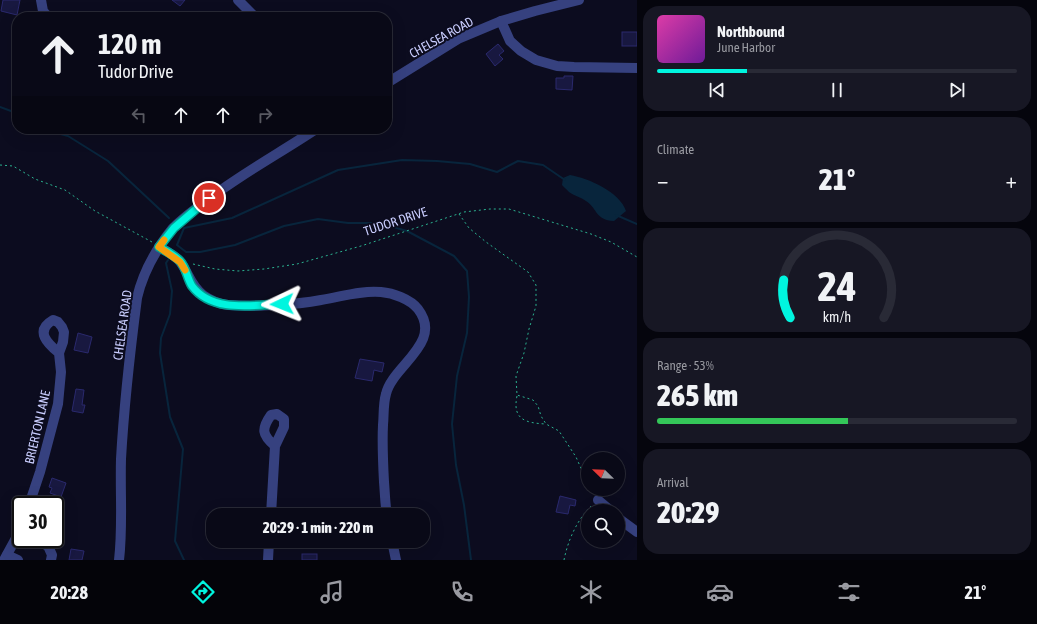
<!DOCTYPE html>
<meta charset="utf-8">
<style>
body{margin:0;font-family:"Asap Condensed",sans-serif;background:#171724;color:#f1f3f6;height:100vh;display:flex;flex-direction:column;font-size:15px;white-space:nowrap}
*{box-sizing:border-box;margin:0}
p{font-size:13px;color:#999aa1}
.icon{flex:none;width:22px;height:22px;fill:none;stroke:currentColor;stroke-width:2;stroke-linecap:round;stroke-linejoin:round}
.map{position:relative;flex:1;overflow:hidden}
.details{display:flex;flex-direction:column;gap:6px;padding:6px;background:#05050d;width:400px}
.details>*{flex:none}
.top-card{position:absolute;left:12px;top:12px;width:380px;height:122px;border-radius:16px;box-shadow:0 4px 16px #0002,0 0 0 1px #292a36;background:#090917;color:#f1f3f6;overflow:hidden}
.needle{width:26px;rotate:293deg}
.buttons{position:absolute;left:581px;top:452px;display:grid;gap:8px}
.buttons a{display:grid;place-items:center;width:44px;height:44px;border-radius:50%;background:#090917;box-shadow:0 4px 16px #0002,0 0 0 1px #292a36;font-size:20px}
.speed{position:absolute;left:12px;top:496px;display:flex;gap:8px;font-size:20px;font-weight:700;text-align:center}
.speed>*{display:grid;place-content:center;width:52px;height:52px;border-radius:50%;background:#090917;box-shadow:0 4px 16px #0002,0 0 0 1px #292a36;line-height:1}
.speed .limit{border:2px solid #111;border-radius:6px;background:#fff;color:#111}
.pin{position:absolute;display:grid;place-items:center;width:34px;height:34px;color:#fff;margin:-17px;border:2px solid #fff;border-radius:50%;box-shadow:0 1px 4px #0007}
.me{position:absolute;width:44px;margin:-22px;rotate:268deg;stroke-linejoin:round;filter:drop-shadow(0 0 3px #0008)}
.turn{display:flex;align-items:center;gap:14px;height:84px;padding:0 20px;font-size:18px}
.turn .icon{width:52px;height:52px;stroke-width:2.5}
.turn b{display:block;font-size:28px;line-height:34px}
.lanes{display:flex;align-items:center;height:38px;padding:0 20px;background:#0003;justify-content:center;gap:20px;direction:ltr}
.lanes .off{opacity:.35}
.big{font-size:30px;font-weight:800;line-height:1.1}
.details .tile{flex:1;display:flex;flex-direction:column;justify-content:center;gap:6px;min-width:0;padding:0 14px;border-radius:16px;background:#171724}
.details .dial{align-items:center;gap:0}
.dial svg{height:104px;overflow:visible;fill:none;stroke:#292a36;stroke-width:7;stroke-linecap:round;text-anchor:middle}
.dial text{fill:#f1f3f6;stroke:none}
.song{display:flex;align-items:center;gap:12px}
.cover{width:48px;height:48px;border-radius:6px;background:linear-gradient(135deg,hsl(320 70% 55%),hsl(280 70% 35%))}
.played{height:4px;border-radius:2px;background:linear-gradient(90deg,#00f5df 25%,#292a36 25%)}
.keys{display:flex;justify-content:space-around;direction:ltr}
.heat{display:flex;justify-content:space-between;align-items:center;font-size:22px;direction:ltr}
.charge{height:6px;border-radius:3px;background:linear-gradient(90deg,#34c759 53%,#292a36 0)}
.trip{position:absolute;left:206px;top:508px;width:224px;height:40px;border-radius:16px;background:#090917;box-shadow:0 4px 16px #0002,0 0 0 1px #292a36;font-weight:800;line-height:40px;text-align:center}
.menu{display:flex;height:64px;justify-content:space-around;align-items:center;background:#040409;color:#999aa1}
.menu .icon{width:28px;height:28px}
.menu .selected{color:#00f5df}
.menu b{font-size:18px;color:#f1f3f6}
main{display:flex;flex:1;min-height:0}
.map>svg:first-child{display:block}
.water{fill:#08253c}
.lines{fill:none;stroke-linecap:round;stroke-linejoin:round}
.stream{stroke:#08253c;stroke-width:2}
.building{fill:#181840;stroke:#2a296d}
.path{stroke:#2bb290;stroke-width:1;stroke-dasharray:2 3;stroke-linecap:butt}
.minor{stroke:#36417f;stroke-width:10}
.route-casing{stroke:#009f91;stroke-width:10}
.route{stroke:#00f5df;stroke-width:7}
.slow{stroke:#f59e0b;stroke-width:7}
.labels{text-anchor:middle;stroke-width:4;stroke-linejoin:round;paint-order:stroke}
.street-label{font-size:13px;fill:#caceff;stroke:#0c0c1f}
</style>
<main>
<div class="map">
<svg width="637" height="560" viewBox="0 0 637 560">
<rect width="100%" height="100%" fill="#0c0c1f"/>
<!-- water -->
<path class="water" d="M 570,175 C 588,178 620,192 626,211 L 614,221 C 595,220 598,209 586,201 C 581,197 574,196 569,192 C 567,190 564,187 562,185 L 563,178 Z"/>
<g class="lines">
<!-- stream -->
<g class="stream">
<path d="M 0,107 L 11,111 L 17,119"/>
<path d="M 42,129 L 68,136 L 108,161 L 169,218"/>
<path d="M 616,215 L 637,224"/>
<path d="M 168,260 L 166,263 L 172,291 L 170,314 L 161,338 L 160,353 L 170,417 L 183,449 L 175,541 L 184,560"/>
<path d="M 471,560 L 464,505 L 456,465 L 452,424 L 457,376 L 467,333 L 469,297 L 467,271 L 454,256 L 407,231 L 379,223 L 348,223 L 318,219 L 284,226 L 235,245 L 200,252 L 186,252 L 177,245 L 184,228 L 232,218 L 338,170 L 402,160 L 437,161 L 470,164 L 497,172 L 518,161 L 543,165 L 565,180"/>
</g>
</g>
<!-- building -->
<g class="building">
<path d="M 3,0 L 20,0 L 17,15 L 1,11 Z"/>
<path d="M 172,0 L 185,0 L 180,6 Z"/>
<rect x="622" y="32" width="15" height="14"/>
<path d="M 498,44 L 504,51 L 499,55 L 503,59 L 495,66 L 486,54 Z"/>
<path d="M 564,76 L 573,76 L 572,90 L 556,89 L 556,78 L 564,78 Z"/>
<path d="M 78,333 L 92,337 L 88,353 L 74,350 Z"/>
<path d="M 360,359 L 384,363 L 382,372 L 374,370 L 372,381 L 355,378 Z"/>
<path d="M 76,389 L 84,390 L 82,405 L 85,405 L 83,413 L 72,411 Z"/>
<path d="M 52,478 L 66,483 L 61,497 L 50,493 L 52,488 L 49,487 Z"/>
<path d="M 560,496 L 576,500 L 575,506 L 570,505 L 568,514 L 556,512 Z"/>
<path d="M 71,549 L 84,551 L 82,560 L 69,560 Z"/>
<rect x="302" y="554" width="15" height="6"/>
</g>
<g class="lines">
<!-- path -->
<g class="path">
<path d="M 0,165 L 13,166 L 35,179 L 65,190 L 95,211 L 152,242"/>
<path d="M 459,214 L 469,228 L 486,242 L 528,272 L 536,285 L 536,306 L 529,329 L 524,353 L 516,376 L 517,395 L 533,400 L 538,406 L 541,416 L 546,424 L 559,431 L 576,457 L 588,484"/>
<path d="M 193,264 L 215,269 L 238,271 L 264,269 L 297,264 L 361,246 L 464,212 L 490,209 L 509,209 L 591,234 L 611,242 L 637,257"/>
<path d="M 517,396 C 512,420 526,423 546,424"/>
<path d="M 591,489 L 594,493"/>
<path d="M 564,560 C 568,540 577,520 591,506"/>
</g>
<!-- minor -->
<g class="minor">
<path d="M 41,0 L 43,11 L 48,17"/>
<path d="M 238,0 L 255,17"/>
<path d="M 501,21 L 510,41 L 521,51 L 536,60 L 557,66 L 574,67 L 637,68"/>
<path d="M 387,83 L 458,39 L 501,21 L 535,11 L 579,0"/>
<path d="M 159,247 C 166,251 177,256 181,263 C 189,274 191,286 203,295 C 210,300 219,304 228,305 C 254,307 295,305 321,300 C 341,297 361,290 381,292 C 393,293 410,299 418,309 C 444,343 392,366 386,394 C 383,404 384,415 383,425 C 382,444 383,463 384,482 C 385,493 385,504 387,515"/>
<path d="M 598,500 L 611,511"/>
<path d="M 29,505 L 40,472 L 58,404 L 61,372 L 59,353 L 63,342 L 64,332 L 62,327 L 58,322 L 53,320 C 34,331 48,344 59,353"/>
<path d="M 271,515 L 275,446 L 284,427 L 284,419 L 277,414 L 271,415 C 261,429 262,435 275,446"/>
<path d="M 618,518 L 637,532"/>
<path d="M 35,539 L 48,546 L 52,555 L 51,560"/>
<path d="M 392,541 L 396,560"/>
<path d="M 7,555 L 18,560"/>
<path d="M 4,560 L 21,529"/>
<path d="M 119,560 C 123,527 120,493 121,459 C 124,405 130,352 137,298 C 143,272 156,249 173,228 C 183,218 195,209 206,201 C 241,174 280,153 316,129"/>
<path d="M 268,560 L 269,541"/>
</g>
</g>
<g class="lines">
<!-- route casing -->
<g class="route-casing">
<path id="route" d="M 209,198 L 174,228 L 159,247 C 166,251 174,255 180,261 C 186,267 187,278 192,286 C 212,313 253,305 282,304"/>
</g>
<!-- route -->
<use href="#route" class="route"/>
<!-- slow -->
<path class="slow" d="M 164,240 L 159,247 L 180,262 L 185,270"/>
</g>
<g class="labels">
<!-- street labels -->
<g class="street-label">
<text transform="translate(441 37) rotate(-29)" y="5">CHELSEA ROAD</text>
<text transform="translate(395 221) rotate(-18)" y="5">TUDOR DRIVE</text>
<text transform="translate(122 325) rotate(-82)" y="5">CHELSEA ROAD</text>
<text transform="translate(37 427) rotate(-77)" y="5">BRIERTON LANE</text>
</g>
</g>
</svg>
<div class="buttons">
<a><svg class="needle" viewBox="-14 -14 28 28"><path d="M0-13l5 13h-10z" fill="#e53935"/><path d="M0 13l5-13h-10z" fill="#999aa1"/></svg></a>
<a><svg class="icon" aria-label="search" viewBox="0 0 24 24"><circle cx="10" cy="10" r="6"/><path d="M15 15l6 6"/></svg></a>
</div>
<div class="speed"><div class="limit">30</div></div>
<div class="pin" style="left:209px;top:198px;background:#d93025"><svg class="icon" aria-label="arrive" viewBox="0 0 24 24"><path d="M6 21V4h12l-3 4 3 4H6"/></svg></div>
<svg class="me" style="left:282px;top:304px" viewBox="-20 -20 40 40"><path d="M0-17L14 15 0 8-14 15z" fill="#00f5df" stroke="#fff" stroke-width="4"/></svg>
<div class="trip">20:29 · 1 min · 220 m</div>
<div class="top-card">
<div class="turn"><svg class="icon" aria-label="ahead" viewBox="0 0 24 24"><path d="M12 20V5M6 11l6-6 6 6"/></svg><div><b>120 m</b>Tudor Drive</div></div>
<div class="lanes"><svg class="icon off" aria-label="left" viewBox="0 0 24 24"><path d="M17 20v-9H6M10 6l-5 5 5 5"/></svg><svg class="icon" aria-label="ahead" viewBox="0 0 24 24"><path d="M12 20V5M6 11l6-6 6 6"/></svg><svg class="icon" aria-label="ahead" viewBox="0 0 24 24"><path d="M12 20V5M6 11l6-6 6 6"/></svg><svg class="icon off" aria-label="right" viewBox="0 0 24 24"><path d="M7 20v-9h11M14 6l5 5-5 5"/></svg></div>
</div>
</div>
<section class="details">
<div class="tile">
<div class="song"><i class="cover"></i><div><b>Northbound</b><p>June Harbor</p></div></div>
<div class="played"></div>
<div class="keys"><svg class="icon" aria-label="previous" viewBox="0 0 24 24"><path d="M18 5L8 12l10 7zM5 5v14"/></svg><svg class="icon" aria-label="pause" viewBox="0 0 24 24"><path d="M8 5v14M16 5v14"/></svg><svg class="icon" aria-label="next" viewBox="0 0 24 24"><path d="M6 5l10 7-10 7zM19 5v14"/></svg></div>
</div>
<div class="tile"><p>Climate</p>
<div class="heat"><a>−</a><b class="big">21°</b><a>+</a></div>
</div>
<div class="tile dial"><svg viewBox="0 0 100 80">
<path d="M14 69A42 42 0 1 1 86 69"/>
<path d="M14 69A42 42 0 0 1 9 40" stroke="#00f5df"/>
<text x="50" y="56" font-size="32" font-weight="700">24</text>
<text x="50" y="72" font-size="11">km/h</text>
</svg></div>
<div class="tile"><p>Range · 53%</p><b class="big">265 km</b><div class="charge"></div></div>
<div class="tile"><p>Arrival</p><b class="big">20:29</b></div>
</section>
</main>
<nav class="menu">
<b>20:28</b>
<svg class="icon selected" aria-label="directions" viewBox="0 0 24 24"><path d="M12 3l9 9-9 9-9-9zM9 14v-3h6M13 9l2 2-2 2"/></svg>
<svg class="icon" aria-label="music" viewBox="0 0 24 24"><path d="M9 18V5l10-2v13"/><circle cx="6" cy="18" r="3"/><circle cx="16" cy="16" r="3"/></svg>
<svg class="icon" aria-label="phone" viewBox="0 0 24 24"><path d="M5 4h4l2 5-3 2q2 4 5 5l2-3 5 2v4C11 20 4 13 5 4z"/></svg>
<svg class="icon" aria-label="climate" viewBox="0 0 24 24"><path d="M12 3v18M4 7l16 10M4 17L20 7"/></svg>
<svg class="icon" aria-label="car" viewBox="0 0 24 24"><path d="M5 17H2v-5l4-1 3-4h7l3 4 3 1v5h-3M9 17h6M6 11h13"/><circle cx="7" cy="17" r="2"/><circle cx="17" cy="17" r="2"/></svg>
<svg class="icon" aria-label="filters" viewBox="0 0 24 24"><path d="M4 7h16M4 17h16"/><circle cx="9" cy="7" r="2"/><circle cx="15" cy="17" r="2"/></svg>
<b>21°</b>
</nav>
